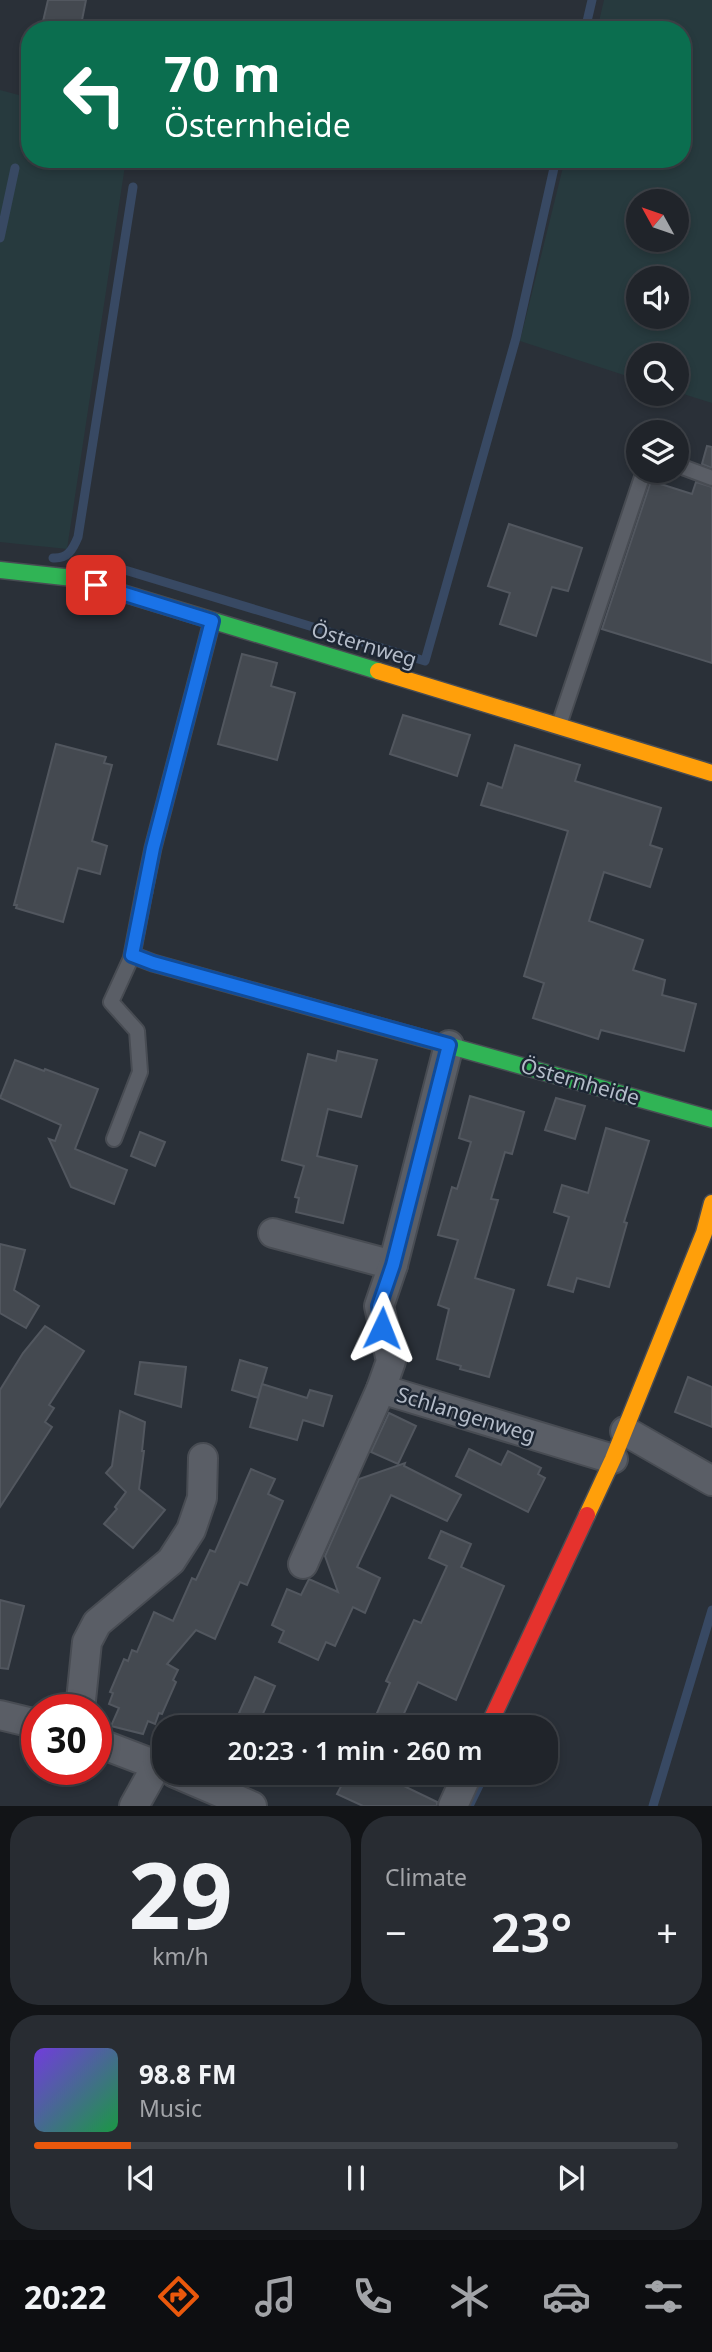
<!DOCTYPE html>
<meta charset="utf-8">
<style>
body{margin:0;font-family:"Noto Sans",sans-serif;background:#282c32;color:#f1f3f6;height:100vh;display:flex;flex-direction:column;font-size:26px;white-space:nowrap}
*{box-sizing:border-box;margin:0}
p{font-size:23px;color:#a2a4a8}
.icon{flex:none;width:38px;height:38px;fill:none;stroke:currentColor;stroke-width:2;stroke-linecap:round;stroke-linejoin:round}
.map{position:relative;height:1806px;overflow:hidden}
.panel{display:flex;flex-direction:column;gap:10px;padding:10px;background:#121417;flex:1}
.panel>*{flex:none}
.top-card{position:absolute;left:21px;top:21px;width:670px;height:147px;border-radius:28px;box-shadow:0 4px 10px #0003,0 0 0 2px #3d4147;background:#0b6e4f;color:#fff;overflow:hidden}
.needle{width:46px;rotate:310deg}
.controls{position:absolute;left:626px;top:189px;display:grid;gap:14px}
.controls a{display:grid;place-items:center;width:63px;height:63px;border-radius:50%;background:#20242a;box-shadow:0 4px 10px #0003,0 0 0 2px #3d4147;font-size:35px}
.speed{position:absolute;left:21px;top:1694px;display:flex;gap:14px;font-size:35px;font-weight:700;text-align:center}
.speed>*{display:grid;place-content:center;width:91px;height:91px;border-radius:50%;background:#20242a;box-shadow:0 4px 10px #0003,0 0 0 2px #3d4147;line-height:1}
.speed .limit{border:10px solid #d22;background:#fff;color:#111}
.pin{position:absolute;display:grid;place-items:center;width:60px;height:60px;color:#fff;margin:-30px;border-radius:14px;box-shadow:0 4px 10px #0006}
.me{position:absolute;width:77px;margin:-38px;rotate:2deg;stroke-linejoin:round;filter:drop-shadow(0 0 5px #0008)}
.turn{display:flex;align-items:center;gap:24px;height:147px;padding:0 28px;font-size:32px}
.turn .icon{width:91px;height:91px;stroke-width:2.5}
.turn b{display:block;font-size:49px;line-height:60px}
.big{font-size:52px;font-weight:600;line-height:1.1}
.panel .tile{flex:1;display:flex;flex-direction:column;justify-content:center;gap:10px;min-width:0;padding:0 24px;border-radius:28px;background:#282c32}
.panel .dial{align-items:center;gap:0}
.dial b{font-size:91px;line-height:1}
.song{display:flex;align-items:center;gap:21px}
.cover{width:84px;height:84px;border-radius:10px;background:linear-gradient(135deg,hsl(260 70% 55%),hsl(140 70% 35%))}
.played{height:7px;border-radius:4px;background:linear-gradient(90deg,#ea580c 15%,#3d4147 15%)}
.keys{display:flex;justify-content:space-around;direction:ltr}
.heat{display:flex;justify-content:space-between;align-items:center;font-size:38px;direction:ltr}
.panel .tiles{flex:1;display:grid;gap:10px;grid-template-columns:1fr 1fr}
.tile:last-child{grid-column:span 2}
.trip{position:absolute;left:152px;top:1715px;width:406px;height:70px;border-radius:28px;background:#20242a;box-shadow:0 4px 10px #0003,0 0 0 2px #3d4147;font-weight:600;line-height:70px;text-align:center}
.dock{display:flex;height:112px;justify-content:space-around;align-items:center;background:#0d0e11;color:#a2a4a8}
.dock .icon{width:49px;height:49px}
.dock .on{color:#ea580c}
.dock b{font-size:32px;color:#f1f3f6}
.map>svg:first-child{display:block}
.green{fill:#273a3e;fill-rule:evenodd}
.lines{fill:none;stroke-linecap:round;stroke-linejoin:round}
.stream{stroke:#384963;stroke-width:9}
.building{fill:#444950;stroke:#52575f;stroke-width:2}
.lane-casing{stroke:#484c53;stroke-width:18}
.street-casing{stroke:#484c53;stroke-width:32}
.fast-casing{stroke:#484c53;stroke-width:19}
.slow-casing{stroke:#484c53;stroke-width:19}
.jam-casing{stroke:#484c53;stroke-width:19}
.lane{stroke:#5a5e66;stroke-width:14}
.street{stroke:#5a5e66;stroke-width:28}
.fast{stroke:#30b455;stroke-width:16}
.slow{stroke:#ff9f0a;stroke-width:16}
.jam{stroke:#e5322d;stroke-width:16}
.route-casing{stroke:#114b97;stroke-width:18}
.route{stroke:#1a73e8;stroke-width:12}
.labels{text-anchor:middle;stroke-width:5;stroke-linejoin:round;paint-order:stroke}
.street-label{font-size:21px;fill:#b4bcc9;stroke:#1d2633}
</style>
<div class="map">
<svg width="712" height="1806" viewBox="0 0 712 1806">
<rect width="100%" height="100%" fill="#2a3038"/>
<!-- green -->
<g class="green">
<path d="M 604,0 L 712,0 L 712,403 L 677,392 L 677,355 L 639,355 L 639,380 L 520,341 L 565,159 L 682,159 L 682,30 L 597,30 ZM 639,201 L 677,201 L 677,240 L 639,240 ZM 639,278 L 677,278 L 677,317 L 639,317 Z"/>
<path d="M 0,90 L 30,98 L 30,159 L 126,159 L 67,549 L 0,542 Z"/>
</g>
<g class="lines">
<!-- stream -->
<g class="stream">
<path d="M 585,30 L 592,0"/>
<path d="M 0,238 L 15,168"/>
<path d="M 53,558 C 68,559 73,549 78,537 L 133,187"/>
<path d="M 105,564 L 425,661 L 516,338 L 556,159"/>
<path d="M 469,1806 L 485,1773"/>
<path d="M 653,1806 L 712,1610"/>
</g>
</g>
<!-- building -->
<g class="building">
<path d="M 48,0 L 86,0 L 80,30 L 41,30 Z"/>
<path d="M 707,446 L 712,447 L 712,468 L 702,464 Z"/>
<path d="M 651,481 L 692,494 L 696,482 L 712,487 L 712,663 L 602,629 Z"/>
<path d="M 509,524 L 582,548 L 568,591 L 552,587 L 536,636 L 500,624 L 510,593 L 488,586 Z"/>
<path d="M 242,654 L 277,663 L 271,686 L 295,693 L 277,760 L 218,744 Z"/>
<path d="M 403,715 L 470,735 L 457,776 L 390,754 Z"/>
<path d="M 56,744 L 106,757 L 104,763 L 112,765 L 92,841 L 107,846 L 100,874 L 78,868 L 63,922 L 16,908 L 17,905 L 14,905 Z"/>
<path d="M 515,745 L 580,765 L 575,781 L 661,808 L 650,845 L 662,849 L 650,887 L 604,872 L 589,921 L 643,940 L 633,970 L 665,980 L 662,995 L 696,1004 L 684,1051 L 601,1030 L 598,1039 L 533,1018 L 544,983 L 524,976 L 568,831 L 481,805 L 488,783 L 502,788 Z"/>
<path d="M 338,1051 L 377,1060 L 361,1117 L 328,1109 L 317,1156 L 357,1166 L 343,1223 L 296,1212 L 299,1198 L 295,1197 L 304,1166 L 282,1160 L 308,1054 L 336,1061 Z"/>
<path d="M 15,1060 L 44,1071 L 45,1069 L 98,1089 L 75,1149 L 127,1170 L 114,1204 L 71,1187 L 49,1139 L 55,1141 L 61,1125 L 0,1098 Z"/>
<path d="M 470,1096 L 524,1112 L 512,1154 L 505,1152 L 491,1199 L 498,1200 L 475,1278 L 514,1290 L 489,1377 L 460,1369 L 461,1366 L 437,1359 L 449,1309 L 438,1305 L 458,1240 L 438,1235 L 452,1187 L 457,1189 L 471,1142 L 459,1138 Z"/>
<path d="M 556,1098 L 585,1106 L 575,1139 L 545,1130 Z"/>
<path d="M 606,1128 L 649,1141 L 624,1222 L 627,1223 L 609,1287 L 577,1278 L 573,1292 L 548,1285 L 569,1217 L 554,1212 L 562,1185 L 588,1193 Z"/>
<path d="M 140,1132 L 165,1142 L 155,1166 L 131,1156 Z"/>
<path d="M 0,1244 L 25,1250 L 14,1290 L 39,1306 L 26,1328 L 0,1313 Z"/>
<path d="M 45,1326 L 84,1351 L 49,1405 L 54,1408 L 45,1422 L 52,1427 L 0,1507 L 0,1390 L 23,1353 Z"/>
<path d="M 240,1360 L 267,1368 L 258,1398 L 232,1390 Z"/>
<path d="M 140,1362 L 186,1367 L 181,1407 L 135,1394 Z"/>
<path d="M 688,1377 L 712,1387 L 712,1427 L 675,1412 Z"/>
<path d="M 262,1384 L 307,1398 L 310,1390 L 332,1396 L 323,1426 L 303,1420 L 297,1440 L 250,1427 Z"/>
<path d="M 120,1411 L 145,1422 L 142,1451 L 144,1451 L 139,1489 L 165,1510 L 133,1548 L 104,1524 L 117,1509 L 115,1507 L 126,1492 L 106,1473 L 112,1466 Z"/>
<path d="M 389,1413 L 416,1426 L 398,1464 L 371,1452 Z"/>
<path d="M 469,1449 L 501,1465 L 508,1451 L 541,1468 L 538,1474 L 545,1478 L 528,1512 L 456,1476 Z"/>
<path d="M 405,1463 L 404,1466 L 461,1495 L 447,1521 L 391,1495 L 357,1567 L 380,1578 L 365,1613 L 353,1607 L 335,1646 L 326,1642 L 318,1660 L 279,1642 L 284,1631 L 272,1625 L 287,1589 L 301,1595 L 309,1579 L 338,1592 L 325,1556 L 359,1479 Z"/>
<path d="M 251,1469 L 275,1479 L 268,1494 L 283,1501 L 247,1585 L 240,1582 L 215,1639 L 196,1630 L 167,1664 L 178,1670 L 173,1680 L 176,1682 L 162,1714 L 159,1713 L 155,1724 L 148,1721 L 143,1734 L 111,1726 L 119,1708 L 109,1704 L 113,1693 L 110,1692 L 124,1659 L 128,1661 L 132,1650 L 137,1652 L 154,1612 L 173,1621 L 192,1578 L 196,1580 L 210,1550 L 215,1552 Z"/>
<path d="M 441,1531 L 471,1544 L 461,1567 L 504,1586 L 456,1700 L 418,1682 L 398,1727 L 371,1727 L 390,1683 L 386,1681 L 414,1620 L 421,1623 L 447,1566 L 429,1558 Z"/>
<path d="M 0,1600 L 24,1606 L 8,1669 L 0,1668 Z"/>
<path d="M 255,1677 L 275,1686 L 259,1723 L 239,1713 Z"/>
<path d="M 348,1773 L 377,1773 L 437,1802 L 437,1806 L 363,1806 L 337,1794 Z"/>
</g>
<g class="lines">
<!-- lane casing -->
<g class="lane-casing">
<g id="lane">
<path d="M 677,465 L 712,478"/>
<path d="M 559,725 L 644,471"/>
<path d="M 114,1139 L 140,1072 L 137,1031 L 111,1002 L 132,956"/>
</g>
</g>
<!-- street casing -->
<g class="street-casing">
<g id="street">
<path d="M 273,1233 L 393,1265"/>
<path d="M 381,1389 L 613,1459"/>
<path d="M 625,1431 L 712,1481"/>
<path d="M 303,1564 L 381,1389 L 391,1361 L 379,1306 L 393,1265 L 449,1045"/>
<path d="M 80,1710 L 87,1642 L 97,1623 L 171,1561 L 191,1530 L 202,1498 L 203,1458"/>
<path d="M 0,1715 L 37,1724"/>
<path d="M 96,1742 L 164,1768"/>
<path d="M 175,1773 L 252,1806"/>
<path d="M 134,1806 L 157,1765"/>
<path d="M 453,1806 L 468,1773"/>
</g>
</g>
<!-- fast casing -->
<g class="fast-casing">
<g id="fast">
<path d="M 0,570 L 73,578 L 378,671"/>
<path d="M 144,892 L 132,955 L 153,963 L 712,1119"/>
</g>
</g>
<!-- slow casing -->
<g class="slow-casing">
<g id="slow">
<path d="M 378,671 L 712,773"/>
<path d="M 144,892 L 153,848 L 212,621"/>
<path d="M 587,1515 L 613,1459 L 704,1233 L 712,1203"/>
</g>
</g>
<!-- jam casing -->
<g class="jam-casing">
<path id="jam" d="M 488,1727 L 587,1515"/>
</g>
<!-- lane -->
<use href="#lane" class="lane"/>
<!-- street -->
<use href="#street" class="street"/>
<!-- fast -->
<use href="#fast" class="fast"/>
<!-- slow -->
<use href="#slow" class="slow"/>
<!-- jam -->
<use href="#jam" class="jam"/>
</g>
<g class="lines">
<!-- route casing -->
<g class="route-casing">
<path id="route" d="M 96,585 L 212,621 L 153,848 L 132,955 L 153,963 L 449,1045 L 393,1265 L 379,1306 L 382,1328"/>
</g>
<!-- route -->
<use href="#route" class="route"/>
</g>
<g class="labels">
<!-- street labels -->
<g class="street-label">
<text transform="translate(364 645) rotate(17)" y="7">Östernweg</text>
<text transform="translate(580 1082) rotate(16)" y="7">Östernheide</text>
<text transform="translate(466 1415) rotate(17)" y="7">Schlangenweg</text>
</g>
</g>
</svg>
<div class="controls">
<a><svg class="needle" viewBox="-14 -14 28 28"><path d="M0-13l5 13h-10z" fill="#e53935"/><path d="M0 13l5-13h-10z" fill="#a2a4a8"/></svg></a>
<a><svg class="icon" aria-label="sound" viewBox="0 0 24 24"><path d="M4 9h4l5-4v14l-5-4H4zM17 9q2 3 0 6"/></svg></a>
<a><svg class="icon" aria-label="search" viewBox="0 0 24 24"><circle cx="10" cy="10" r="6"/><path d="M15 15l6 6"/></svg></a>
<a><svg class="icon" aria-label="layers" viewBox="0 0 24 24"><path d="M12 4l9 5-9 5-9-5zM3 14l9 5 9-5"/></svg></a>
</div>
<div class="speed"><div class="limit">30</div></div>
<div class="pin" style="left:96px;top:585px;background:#d93025"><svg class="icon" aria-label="arrive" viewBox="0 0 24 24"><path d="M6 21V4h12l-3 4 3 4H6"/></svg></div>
<svg class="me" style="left:382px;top:1328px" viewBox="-20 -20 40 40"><path d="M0-17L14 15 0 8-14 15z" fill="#1a73e8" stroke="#fff" stroke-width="4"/></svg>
<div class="trip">20:23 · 1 min · 260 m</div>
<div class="top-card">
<div class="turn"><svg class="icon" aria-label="left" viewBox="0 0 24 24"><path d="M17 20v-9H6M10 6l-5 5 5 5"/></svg><div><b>70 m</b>Östernheide</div></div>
</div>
</div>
<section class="panel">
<div class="tiles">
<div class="tile dial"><b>29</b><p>km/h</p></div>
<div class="tile"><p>Climate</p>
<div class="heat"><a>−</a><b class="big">23°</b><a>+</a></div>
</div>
<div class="tile">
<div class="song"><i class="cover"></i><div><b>98.8 FM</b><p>Music</p></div></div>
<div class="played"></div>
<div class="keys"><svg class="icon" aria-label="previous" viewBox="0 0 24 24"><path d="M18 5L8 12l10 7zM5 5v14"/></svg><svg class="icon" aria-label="pause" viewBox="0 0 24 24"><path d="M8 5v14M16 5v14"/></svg><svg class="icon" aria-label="next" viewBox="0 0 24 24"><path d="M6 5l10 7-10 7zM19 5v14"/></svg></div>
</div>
</div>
</section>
<nav class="dock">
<b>20:22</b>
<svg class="icon on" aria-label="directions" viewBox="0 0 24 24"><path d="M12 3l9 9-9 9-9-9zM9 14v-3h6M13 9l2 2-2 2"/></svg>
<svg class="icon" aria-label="music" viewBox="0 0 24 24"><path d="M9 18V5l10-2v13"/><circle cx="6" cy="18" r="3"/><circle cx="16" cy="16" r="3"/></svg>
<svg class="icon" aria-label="phone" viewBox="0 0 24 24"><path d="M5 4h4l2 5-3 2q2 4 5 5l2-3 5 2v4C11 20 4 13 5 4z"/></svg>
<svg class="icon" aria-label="climate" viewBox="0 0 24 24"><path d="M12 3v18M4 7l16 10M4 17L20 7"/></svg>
<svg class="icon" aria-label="car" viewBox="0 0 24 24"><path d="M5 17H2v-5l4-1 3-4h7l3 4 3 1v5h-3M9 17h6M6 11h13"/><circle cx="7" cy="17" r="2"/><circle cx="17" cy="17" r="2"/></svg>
<svg class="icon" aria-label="filters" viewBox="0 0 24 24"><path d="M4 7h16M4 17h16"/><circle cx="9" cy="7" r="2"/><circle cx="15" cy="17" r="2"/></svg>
</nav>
